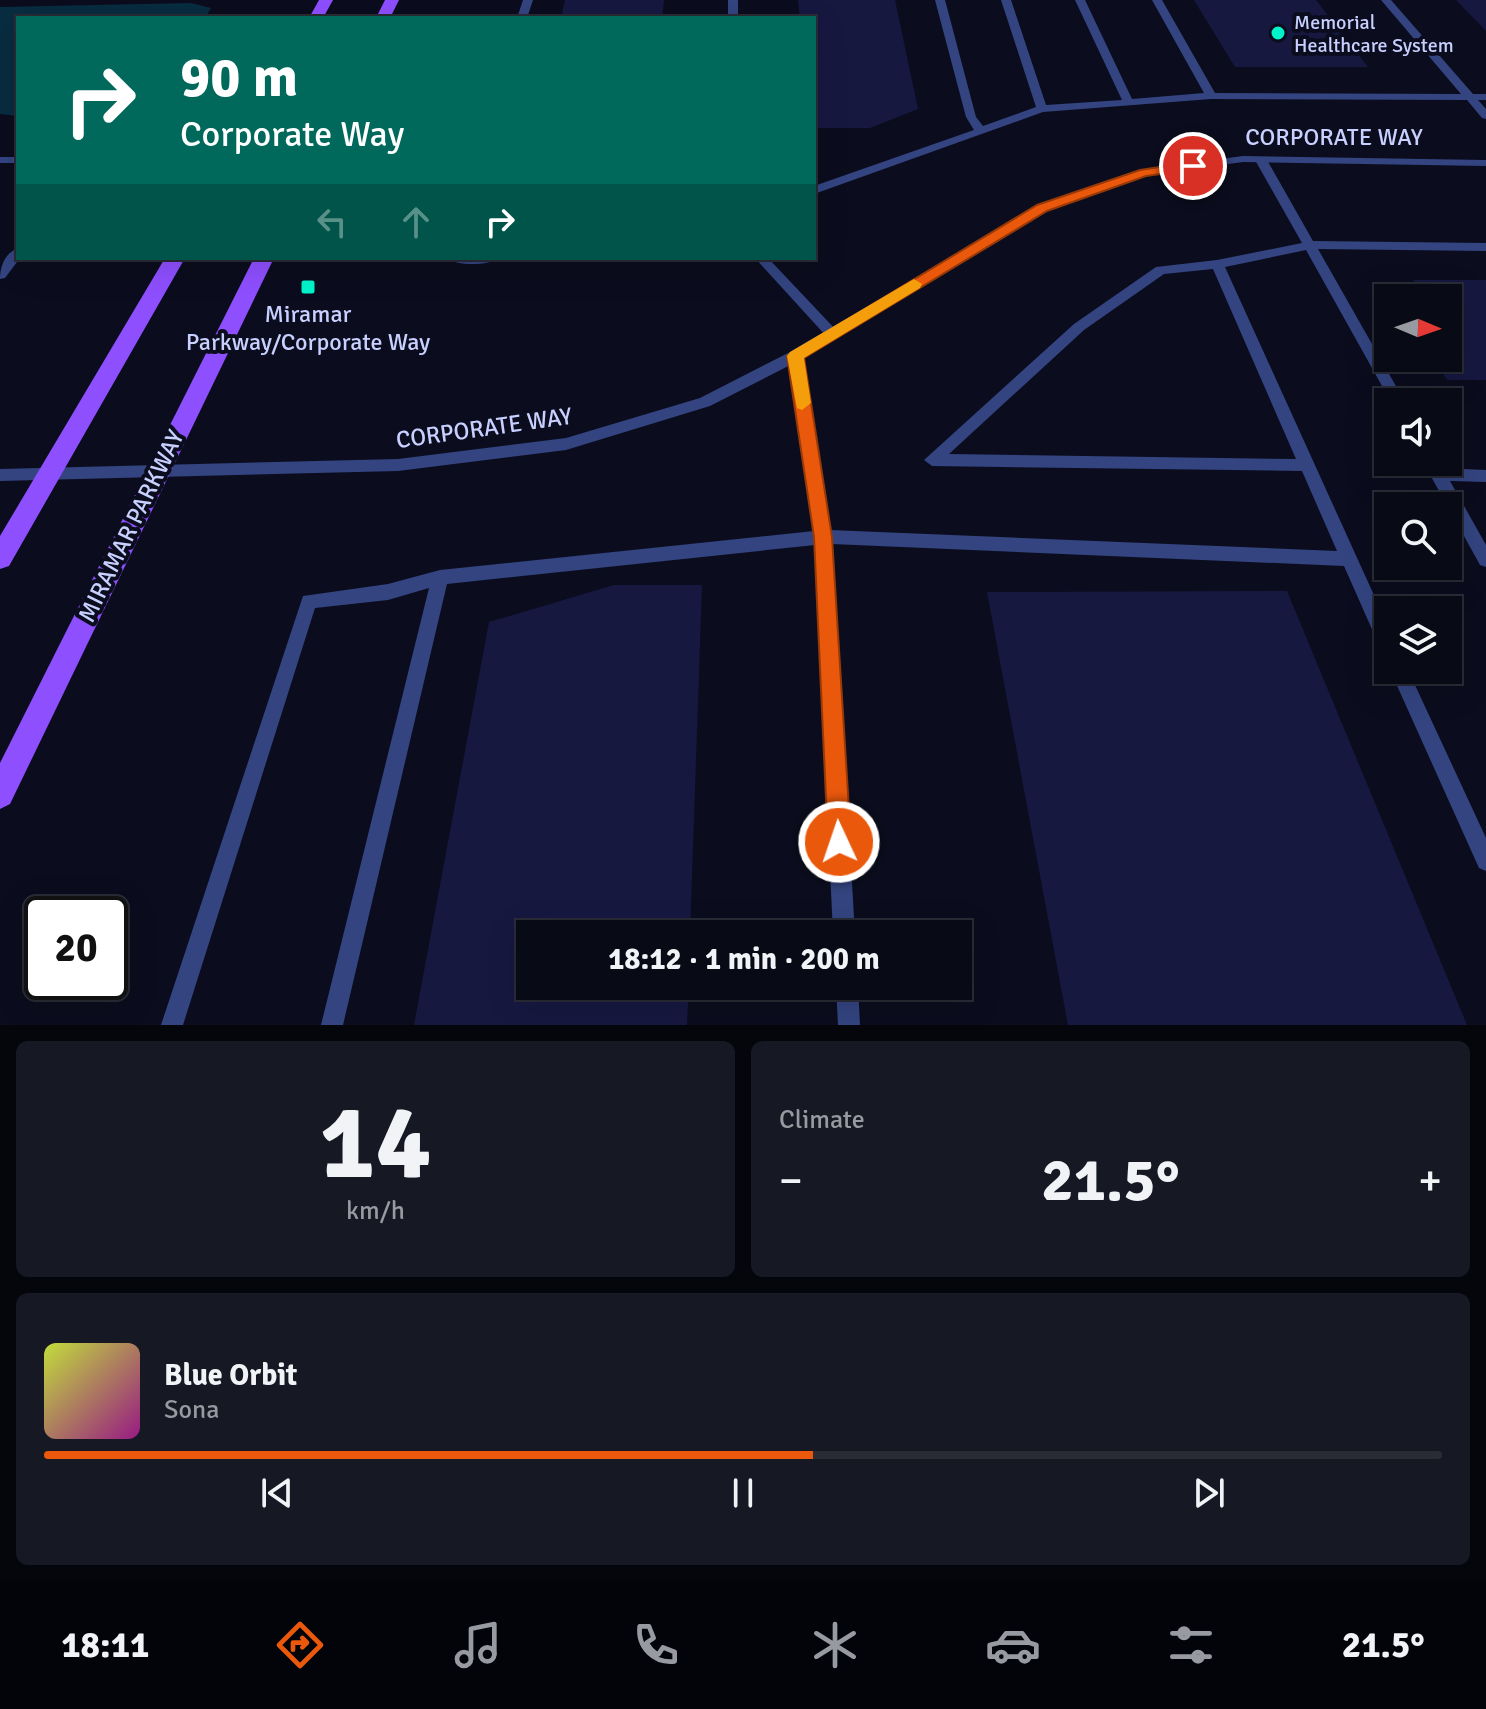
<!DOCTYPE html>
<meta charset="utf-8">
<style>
body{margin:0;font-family:Signika,sans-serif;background:#161823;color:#f1f3f6;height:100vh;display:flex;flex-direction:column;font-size:30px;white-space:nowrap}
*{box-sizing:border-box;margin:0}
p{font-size:26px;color:#989aa1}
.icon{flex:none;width:44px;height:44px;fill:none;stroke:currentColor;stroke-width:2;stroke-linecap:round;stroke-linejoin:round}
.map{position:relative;height:1025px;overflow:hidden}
.panel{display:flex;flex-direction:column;gap:16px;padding:16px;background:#04060c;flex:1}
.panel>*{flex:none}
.guide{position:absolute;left:16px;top:16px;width:800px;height:244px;border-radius:0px;box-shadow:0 8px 32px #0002,0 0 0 2px #292b35;background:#00695c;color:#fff;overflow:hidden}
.needle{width:52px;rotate:92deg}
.fabs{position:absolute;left:1374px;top:284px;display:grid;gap:16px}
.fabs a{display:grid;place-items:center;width:88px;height:88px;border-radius:0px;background:#080a16;box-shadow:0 8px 32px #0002,0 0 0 2px #292b35;font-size:40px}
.speed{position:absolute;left:24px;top:896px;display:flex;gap:16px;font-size:40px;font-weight:700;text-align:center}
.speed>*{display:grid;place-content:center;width:104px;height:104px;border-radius:50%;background:#080a16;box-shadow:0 8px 32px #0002,0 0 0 2px #292b35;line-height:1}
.speed .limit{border:4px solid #111;border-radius:12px;background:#fff;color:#111}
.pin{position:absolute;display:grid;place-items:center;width:68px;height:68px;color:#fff;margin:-34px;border:4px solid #fff;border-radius:50%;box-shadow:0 2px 8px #0007}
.me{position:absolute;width:88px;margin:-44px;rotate:357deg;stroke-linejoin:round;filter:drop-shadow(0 0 6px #0008)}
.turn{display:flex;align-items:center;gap:28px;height:168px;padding:0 32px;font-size:36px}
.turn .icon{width:104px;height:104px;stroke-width:2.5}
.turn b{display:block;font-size:56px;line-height:68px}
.lanes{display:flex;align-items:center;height:76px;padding:0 32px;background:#0003;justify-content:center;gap:40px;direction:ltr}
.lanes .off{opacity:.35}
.big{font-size:60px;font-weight:800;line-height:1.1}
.panel .widget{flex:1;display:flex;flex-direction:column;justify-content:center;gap:12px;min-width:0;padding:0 28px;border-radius:12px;background:#161823}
.panel .dial{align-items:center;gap:0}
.dial b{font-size:104px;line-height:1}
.song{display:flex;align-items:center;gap:24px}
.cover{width:96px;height:96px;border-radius:12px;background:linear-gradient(135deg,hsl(70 70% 55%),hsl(310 70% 35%))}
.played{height:8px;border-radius:4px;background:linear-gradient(90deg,#ea580c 55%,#292b35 55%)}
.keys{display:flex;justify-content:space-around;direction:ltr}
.heat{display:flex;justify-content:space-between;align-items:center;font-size:44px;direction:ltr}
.panel .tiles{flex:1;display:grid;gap:16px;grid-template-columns:1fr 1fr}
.widget:last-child{grid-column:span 2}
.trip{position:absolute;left:516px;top:920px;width:456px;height:80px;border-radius:0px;background:#080a16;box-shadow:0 8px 32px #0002,0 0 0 2px #292b35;font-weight:800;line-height:80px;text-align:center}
.dock{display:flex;height:128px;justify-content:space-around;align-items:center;background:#030409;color:#989aa1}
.dock .icon{width:56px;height:56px}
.dock .current{color:#ea580c}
.dock b{font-size:36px;color:#f1f3f6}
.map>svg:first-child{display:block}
.water{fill:#082c40}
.building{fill:#161840}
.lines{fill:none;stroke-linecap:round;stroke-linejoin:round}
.service{fill:#334480;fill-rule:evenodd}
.minor{fill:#334480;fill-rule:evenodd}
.primary{fill:#8e4fff;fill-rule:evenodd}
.route{fill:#ea580c;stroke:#983908;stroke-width:2}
.slow{fill:#f59e0b}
.poi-dot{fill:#00f3cb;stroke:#0b0d1e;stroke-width:3}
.labels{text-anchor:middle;stroke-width:8;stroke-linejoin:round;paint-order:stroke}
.far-poi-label{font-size:20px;fill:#c8d0ff;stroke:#0b0d1e;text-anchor:start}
.street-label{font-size:24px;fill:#c8d0ff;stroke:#0b0d1e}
.poi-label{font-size:24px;fill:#c8d0ff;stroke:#0b0d1e}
</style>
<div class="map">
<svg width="1486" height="1025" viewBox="0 0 1486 1025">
<rect width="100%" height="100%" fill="#0b0d1e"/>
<!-- water -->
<path class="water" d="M 191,3 L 211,8 L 205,18 L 18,18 L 18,116 L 0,114 L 0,7 Z"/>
<!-- building -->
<g class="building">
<path d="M 565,0 L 664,0 L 662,18 L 561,18 Z"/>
<path d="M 798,0 L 895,0 L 918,109 L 870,128 L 814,128 L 814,18 L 800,18 Z"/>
<path d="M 1194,0 L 1316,0 L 1368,67 L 1235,67 Z"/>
<path d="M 1456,0 L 1486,0 L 1486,31 Z"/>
<path d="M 1414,280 L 1486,280 L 1486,380 L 1447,380 L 1434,358 L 1448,358 L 1448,298 L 1410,298 Z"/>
<path d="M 614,585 L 702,585 L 690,934 L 530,934 L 530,986 L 689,986 L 687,1025 L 414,1025 L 489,622 Z"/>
<path d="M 1287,591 L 1467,1025 L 1068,1025 L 987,592 Z"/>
</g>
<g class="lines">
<!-- service -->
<g class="service">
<path d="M 523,0 L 533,0 L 527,18 L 517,18 Z"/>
<rect x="728" y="0" width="10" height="18"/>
<path d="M 935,0 L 945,0 L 976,117 L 983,126 L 1036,107 L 1001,0 L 1011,0 L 1046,105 L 1122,100 L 1075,0 L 1085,0 L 1132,99 L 1204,93 L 1152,0 L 1162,0 L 1215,93 L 1461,94 L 1381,0 L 1391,0 L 1473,94 L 1486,94 L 1486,100 L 1478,100 L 1486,109 L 1486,119 L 1482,118 L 1467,100 L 1211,99 L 1043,112 L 814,194 L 814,186 L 974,130 L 966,117 Z"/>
<rect x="0" y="157" width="18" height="6"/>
<path d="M 1261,157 L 1267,160 L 1313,241 L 1486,243 L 1486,251 L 1318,249 L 1405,402 L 1391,402 L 1306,250 L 1225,267 L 1388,626 L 1388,654 L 1382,652 L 1344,566 L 832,544 L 855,934 L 833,934 L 815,545 L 447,584 L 343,1025 L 321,1025 L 429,588 L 388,600 L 315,608 L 183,1025 L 161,1025 L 303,596 L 388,584 L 440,570 L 814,531 L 788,356 L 790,352 L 795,351 L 802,356 L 830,530 L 1337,551 L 1302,471 L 932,466 L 924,460 L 1074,324 L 1156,267 L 1217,260 L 1302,243 L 1255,160 ZM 1213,269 L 1296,459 L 949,454 L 1084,330 L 1164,274 Z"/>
<path d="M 18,248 L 18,258 L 20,258 L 5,278 L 0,279 C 0,266 5,253 18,248 Z"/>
<path d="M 446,258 L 499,258 C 489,266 456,266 446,258 Z"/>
<path d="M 755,258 L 768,258 L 837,331 L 839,334 L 837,337 L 827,337 Z"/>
<path d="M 1423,462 L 1439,462 L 1442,468 L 1486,470 L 1486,482 L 1450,481 L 1486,545 L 1486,567 L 1480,565 Z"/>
<path d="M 1390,670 L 1408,670 L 1486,838 L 1486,871 L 1479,868 Z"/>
<path d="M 836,986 L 858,986 L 860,1025 L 838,1025 Z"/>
</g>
<!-- minor -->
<path class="minor" d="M 1243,156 L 1486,160 L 1486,166 L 1243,162 L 1146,175 L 1046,211 L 800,360 L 710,406 L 566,450 L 398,471 L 0,481 L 0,469 L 398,459 L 566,438 L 700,398 L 790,352 L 1038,205 L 1144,169 Z"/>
<!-- primary -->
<g class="primary">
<path d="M 319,0 L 333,0 L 323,18 L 309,18 Z"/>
<path d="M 385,0 L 399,0 L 390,18 L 376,18 Z"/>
<path d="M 165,258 L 185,258 L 9,566 L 0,569 L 0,536 Z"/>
<path d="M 254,258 L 274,258 L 10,804 L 0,809 L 0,763 Z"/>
</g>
</g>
<!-- route -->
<path class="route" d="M 1193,162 L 1198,163 L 1198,169 L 1146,176 L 1047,211 L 804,358 L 832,537 L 851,842 L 847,851 L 839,854 L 831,851 L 828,842 L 814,537 L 787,356 L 1037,205 L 1140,170 Z"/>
<!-- slow -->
<path class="slow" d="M 914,279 L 922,284 L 920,288 L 804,358 L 811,403 L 802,410 L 797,408 L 787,356 L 790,352 Z"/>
<!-- markers -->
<g class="poi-dot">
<circle cx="1278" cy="33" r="8"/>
<rect x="300" y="279" width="16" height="16" rx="4"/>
</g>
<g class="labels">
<!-- far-poi labels -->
<g class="far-poi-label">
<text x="1294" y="29">Memorial<tspan x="1294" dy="23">Healthcare System</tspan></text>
</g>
<!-- street labels -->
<g class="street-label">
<text x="1334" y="145">CORPORATE WAY</text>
<text transform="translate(484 428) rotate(-8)" y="8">CORPORATE WAY</text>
<text transform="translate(131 526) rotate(-64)" y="8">MIRAMAR PARKWAY</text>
</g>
<!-- poi labels -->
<g class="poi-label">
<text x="308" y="322">Miramar<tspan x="308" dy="28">Parkway/Corporate Way</tspan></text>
</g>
</g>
</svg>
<div class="fabs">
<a><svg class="needle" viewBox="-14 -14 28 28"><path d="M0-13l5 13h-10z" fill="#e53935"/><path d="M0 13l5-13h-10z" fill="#989aa1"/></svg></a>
<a><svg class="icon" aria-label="sound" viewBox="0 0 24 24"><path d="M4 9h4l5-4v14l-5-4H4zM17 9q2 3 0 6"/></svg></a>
<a><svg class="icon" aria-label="search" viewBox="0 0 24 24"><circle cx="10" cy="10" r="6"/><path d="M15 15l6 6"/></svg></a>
<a><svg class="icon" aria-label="layers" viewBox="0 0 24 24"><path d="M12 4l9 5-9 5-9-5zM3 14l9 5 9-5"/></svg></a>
</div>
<div class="speed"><div class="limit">20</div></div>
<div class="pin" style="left:1193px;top:166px;background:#d93025"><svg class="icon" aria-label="arrive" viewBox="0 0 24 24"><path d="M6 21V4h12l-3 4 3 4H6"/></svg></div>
<svg class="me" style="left:839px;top:842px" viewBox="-20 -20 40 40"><circle r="17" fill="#ea580c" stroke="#fff" stroke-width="3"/><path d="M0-11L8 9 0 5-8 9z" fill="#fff"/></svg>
<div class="trip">18:12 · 1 min · 200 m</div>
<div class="guide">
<div class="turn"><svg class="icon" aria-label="right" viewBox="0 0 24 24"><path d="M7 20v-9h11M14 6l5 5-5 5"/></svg><div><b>90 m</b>Corporate Way</div></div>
<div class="lanes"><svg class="icon off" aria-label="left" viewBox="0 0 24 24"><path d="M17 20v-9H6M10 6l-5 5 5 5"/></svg><svg class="icon off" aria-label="ahead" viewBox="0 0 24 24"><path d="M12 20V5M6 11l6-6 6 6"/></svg><svg class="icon" aria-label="right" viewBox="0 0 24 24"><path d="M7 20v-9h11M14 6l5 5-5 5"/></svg></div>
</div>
</div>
<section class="panel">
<div class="tiles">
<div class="widget dial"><b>14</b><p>km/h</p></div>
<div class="widget"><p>Climate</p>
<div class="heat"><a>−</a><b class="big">21.5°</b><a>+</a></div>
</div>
<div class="widget">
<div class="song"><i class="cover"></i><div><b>Blue Orbit</b><p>Sona</p></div></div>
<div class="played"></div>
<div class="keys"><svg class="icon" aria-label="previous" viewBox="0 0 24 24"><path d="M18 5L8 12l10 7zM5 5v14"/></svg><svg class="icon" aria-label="pause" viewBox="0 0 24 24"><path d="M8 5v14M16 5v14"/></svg><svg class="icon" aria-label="next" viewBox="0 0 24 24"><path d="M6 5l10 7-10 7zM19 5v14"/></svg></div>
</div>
</div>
</section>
<nav class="dock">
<b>18:11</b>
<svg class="icon current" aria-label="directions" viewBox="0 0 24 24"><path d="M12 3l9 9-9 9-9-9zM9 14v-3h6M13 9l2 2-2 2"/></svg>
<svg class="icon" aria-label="music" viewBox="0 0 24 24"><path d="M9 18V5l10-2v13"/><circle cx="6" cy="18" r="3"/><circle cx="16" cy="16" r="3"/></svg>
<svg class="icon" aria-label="phone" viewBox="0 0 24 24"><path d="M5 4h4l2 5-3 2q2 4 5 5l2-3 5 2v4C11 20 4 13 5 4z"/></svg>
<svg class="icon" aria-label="climate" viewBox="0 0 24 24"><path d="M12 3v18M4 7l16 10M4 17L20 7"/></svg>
<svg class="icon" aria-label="car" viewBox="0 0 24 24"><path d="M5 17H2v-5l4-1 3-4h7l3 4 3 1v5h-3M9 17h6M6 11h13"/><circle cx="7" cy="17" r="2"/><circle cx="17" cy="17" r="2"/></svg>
<svg class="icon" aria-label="filters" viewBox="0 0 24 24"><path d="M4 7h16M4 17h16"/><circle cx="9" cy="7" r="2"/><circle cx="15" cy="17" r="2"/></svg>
<b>21.5°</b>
</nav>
